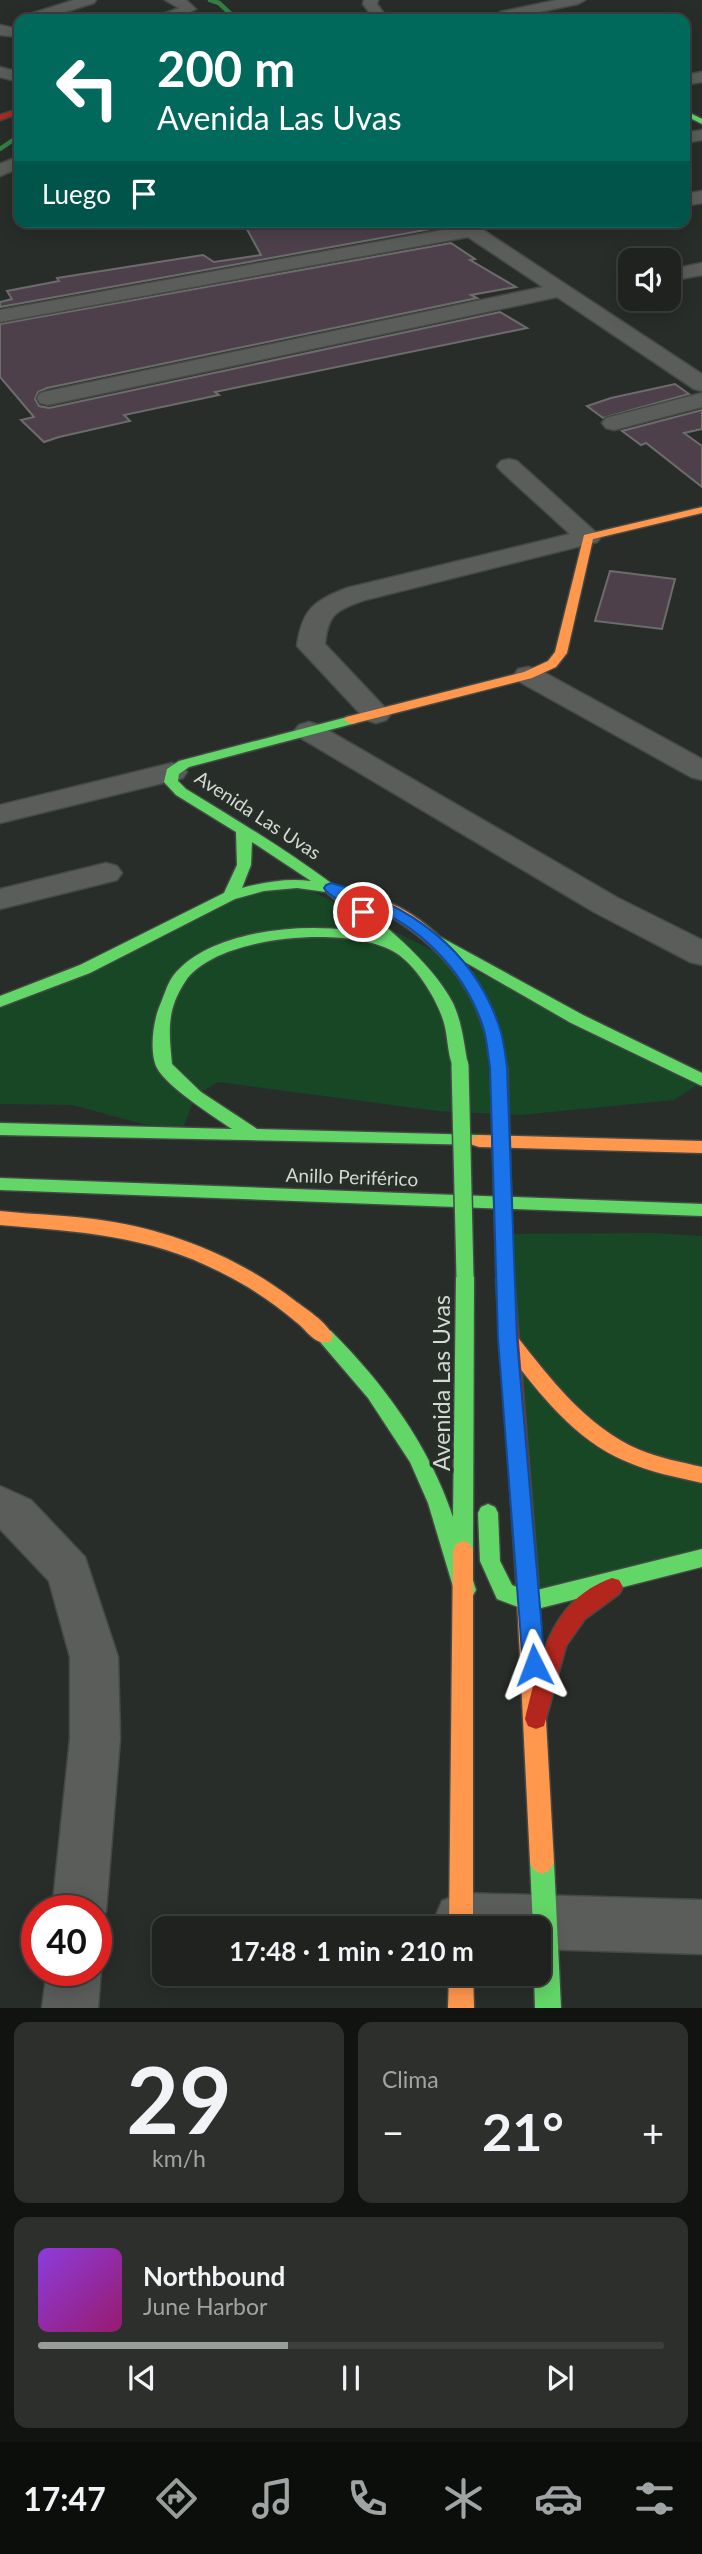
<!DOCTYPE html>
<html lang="es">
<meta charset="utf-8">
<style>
body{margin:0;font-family:Lato,sans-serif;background:#2c2f2c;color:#f1f3f6;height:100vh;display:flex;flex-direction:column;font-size:26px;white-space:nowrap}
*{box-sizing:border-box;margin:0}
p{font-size:23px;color:#a1a4a4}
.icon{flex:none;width:38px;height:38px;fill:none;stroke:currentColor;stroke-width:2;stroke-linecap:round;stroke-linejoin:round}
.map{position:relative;height:2008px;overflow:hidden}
.sheet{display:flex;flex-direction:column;gap:14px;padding:14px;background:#111311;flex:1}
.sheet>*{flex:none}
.guide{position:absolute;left:14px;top:14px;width:676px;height:214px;border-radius:14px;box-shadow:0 4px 18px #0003,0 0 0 2px #3c3f3d;background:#00695c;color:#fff;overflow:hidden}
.tools{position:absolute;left:618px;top:248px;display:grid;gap:14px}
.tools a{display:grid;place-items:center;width:63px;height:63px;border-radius:14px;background:#1f221f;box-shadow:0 4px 18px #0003,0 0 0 2px #3c3f3d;font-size:35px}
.speed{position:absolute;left:21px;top:1895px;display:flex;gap:14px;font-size:35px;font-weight:700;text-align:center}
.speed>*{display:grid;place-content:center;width:91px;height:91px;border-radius:50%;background:#1f221f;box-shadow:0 4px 18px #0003,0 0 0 2px #3c3f3d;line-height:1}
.speed .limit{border:10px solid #d22;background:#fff;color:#111}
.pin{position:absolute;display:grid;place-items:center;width:60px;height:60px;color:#fff;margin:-30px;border:4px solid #fff;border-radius:50%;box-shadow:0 2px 7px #0007}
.me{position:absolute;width:77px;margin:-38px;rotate:357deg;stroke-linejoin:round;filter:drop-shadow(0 0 5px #0008)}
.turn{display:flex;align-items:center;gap:24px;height:147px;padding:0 28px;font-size:32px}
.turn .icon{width:91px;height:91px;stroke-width:2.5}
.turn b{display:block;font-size:49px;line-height:60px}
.then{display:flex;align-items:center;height:66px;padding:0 28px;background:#0003;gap:14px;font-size:26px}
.big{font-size:52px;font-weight:700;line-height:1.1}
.sheet .tile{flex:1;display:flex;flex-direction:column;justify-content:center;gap:10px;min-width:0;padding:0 24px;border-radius:14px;background:#2c2f2c}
.sheet .dial{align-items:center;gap:0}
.dial b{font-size:91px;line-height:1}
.song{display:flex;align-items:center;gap:21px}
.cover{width:84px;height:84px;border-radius:10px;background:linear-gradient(135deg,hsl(270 70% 55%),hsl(320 70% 35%))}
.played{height:7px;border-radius:4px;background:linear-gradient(90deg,#989d99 40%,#3c3f3d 40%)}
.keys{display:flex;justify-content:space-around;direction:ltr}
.heat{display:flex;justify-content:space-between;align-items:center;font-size:38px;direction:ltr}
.sheet .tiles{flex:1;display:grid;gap:14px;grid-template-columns:1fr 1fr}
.tile:last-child{grid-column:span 2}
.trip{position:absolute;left:152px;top:1916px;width:399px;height:70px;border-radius:14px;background:#1f221f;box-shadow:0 4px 18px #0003,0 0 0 2px #3c3f3d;font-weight:700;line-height:70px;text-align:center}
.tab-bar{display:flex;height:112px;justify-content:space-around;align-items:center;background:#0c0e0c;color:#a1a4a4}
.tab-bar .icon{width:49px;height:49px}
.tab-bar .on{color:#989d99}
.tab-bar b{font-size:32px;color:#f1f3f6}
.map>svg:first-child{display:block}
.green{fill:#184725}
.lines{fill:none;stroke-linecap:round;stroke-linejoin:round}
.stream{stroke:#328046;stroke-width:4.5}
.building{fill:#4d404b;stroke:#6c6c6c;stroke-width:2}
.street-casing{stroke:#444945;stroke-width:3}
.fast-casing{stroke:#444945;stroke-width:3}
.slow-casing{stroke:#444945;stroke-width:3}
.jam-casing{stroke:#444945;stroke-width:3}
.street{fill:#5a5d5a;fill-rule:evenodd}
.fast{fill:#63d668;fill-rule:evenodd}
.slow{fill:#ff974d;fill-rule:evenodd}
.jam{fill:#b3261e;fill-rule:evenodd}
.fast-bridge-casing{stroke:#444945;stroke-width:20;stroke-linecap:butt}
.slow-bridge-casing{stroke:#444945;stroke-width:20;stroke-linecap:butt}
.fast-bridge{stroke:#63d668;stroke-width:17}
.slow-bridge{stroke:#ff974d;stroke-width:17}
.route{fill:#1a73e8;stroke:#114b97;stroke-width:2}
.labels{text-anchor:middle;stroke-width:7;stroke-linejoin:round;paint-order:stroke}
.street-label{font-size:19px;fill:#d4d9d5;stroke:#272f28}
.near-street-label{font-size:23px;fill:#d4d9d5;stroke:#272f28}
</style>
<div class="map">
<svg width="702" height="2008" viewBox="0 0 702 2008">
<rect width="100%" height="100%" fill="#292d29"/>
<!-- green -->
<g class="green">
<path d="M 297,884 L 702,1082 L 674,1100 L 520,1115 L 438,1111 L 218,1082 L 195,1096 L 181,1134 L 72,1105 L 0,1104 L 0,1002 L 230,896 Z"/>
<path d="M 652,1233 L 702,1236 L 702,1558 L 529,1602 L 503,1234 Z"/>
</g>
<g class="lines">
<!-- stream -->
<g class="stream">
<path d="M 210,0 L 219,3 L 236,19"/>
<path d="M 0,149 L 19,136"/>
</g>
</g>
<!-- building -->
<g class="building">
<path d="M 243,222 L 421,222 L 431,229 L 0,307 L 0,302 L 12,299 L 7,291 L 59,281 L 57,278 L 203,255 L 214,262 L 261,255 Z"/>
<path d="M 451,243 L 475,259 L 470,260 L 516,287 L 471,295 L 477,298 L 47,388 L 38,392 L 35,399 L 39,406 L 49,408 L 500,312 L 527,328 L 215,392 L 219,395 L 124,415 L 130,421 L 59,437 L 44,442 L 21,420 L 34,417 L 0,377 L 0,324 Z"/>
<path d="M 675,384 L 689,394 L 603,418 L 587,406 L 611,398 Z"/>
<path d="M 702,410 L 702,429 L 684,433 L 702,446 L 702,487 L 646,443 L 641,445 L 622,431 Z"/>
<path d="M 610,571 L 675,579 L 662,629 L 595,621 Z"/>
</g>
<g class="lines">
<!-- street casing -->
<g class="street-casing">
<g id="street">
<path d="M 74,0 L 96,0 L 94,3 L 43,19 L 33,19 L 31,16 L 33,13 Z"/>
<path d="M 165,0 L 186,0 L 196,9 L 176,19 L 156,19 L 158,16 L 179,8 Z"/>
<path d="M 364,0 L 378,0 L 377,4 L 388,19 L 374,19 L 363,4 Z"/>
<path d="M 557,0 L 585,0 L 578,4 L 506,19 L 498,15 L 500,12 Z"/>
<path d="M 0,25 L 19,29 L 19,37 L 0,35 Z"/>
<path d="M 0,67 L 19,72 L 19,82 L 0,77 Z"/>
<path d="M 702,72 L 702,82 L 684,85 L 684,75 Z"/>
<path d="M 702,130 L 702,140 L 684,143 L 684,133 Z"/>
<path d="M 19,156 L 19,168 L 0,176 L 0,164 Z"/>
<path d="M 702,191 L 702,203 L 684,206 L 684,194 Z"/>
<path d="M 449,222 L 471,222 L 702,374 L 702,391 L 694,389 L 557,297 L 48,405 L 40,403 L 37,398 L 40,393 L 48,391 L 543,287 L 468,237 L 0,322 L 0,310 L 454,228 Z"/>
<path d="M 702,263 L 702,275 L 675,280 L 668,278 L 668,270 Z"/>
<path d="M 702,393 L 702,407 L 614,430 L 606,428 L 602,423 L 606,418 Z"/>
<path d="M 509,459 L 517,461 L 601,537 L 597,542 L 365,600 C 337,610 328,613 325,644 L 391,714 L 386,720 L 376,723 L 366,720 L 297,646 C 302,609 314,601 347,588 L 570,534 L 501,471 L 497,466 L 501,461 Z"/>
<path d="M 528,667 L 538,669 L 702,759 L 702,780 L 691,777 L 518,681 L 514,675 L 518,669 Z"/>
<path d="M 309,722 L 319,725 L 618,898 L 702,940 L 702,965 L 690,962 L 594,912 L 299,737 L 294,731 L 299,725 Z"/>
<path d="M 172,763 L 183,766 L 187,772 L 183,778 L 0,823 L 0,805 Z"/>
<path d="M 106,863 L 117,866 L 122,873 L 117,880 L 0,909 L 0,889 Z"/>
<path d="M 0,1486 L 31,1500 L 85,1557 L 118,1657 L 120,1739 L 106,1911 L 96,1931 L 96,1911 L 52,1911 L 70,1739 L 70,1657 L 49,1581 L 0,1529 Z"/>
<path d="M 461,1893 L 702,1900 L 702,1954 L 539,1949 L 539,1928 L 438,1928 L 434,1920 L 442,1901 Z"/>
<path d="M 96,1958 L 101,1970 L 98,2008 L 42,2008 L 47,1970 L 96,1970 Z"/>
</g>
</g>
<!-- fast casing -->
<g class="fast-casing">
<g id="fast">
<path d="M 505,13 L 507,16 L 467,19 L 470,17 Z"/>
<path d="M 684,110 L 702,119 L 702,124 L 684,115 Z"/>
<path d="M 351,716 L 356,717 L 356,723 L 189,767 L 179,774 L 178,781 L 186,789 C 262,835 337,881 403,942 C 421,959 441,980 453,1003 C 462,1022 464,1044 468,1065 L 460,1071 L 454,1069 C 448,1057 448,1041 445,1027 C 440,1004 417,966 396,953 C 351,924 215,935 185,982 C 166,1011 169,1032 172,1064 L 201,1092 L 257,1129 L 479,1135 L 485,1137 L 488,1141 L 485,1145 L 0,1135 L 0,1123 L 232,1129 C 213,1116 167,1087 157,1068 C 149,1052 153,1021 160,1005 C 164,996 167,984 173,976 C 211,926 325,919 380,937 L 326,892 L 297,888 L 264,891 L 235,899 L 90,973 L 0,1007 L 0,996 L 80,965 L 224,893 L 237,865 L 236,832 L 176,795 L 164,782 L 167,769 L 179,761 ZM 252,842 L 311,881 C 287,878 265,882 242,888 L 251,865 Z"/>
<path d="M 435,934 L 583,1015 L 702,1073 L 702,1086 L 571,1023 L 430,942 L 427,939 L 430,936 Z"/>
<path d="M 0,1178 L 702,1204 L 702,1216 L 0,1190 Z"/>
<path d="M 465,1270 L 471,1272 L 474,1277 L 473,1550 L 470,1556 L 466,1558 L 476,1590 L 472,1597 L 465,1599 L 458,1597 L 454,1590 L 428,1503 L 410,1462 L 368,1398 L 315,1336 L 317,1331 L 324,1329 L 331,1331 C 384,1384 429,1445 453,1517 L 456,1277 L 459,1272 Z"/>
<path d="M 488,1504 L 495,1507 L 498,1513 L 500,1561 L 512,1585 L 529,1592 L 702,1549 L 702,1567 L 529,1611 L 497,1599 L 480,1561 L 478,1513 L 481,1507 Z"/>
<path d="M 542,1850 L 550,1854 L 554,1862 L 561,2008 L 535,2008 L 534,1974 L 539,1974 L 539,1928 L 533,1928 L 530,1862 L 534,1854 Z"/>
</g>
</g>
<!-- slow casing -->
<g class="slow-casing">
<g id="slow">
<path d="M 702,507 L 702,513 L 593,539 L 567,653 L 556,667 L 532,678 L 356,723 L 351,724 L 344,720 L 346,717 L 524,672 L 548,661 L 555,652 L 584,535 Z"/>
<path d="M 376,898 C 424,911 473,964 492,1009 C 501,1028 503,1047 507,1067 L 505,1071 L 499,1073 L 491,1067 C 488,1055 488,1042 484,1030 C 466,972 424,933 371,906 L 369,903 Z"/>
<path d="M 479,1135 L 702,1141 L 702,1153 L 479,1147 L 473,1145 L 470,1141 L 473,1137 Z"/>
<path d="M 0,1211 C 36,1215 72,1215 107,1221 C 174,1231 241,1259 294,1300 C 307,1310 326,1321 333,1336 L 331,1341 C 325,1343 321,1343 316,1340 C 308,1335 303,1327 296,1322 C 274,1303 250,1287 224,1274 C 150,1235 81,1232 0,1225 Z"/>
<path d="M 508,1332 L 515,1334 C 550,1378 586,1427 640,1450 C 659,1458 681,1462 702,1467 L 702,1483 C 676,1477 649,1472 625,1461 C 571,1438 536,1389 501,1344 L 499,1339 L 501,1334 Z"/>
<path d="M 463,1541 L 470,1544 L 473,1550 L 473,1928 L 449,1928 L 453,1550 L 456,1544 Z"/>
<path d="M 527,1569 L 534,1571 L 538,1578 L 554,1862 L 550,1870 L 542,1874 L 534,1870 L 530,1862 L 516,1578 L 520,1571 Z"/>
<path d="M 449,1974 L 473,1974 L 474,2008 L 448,2008 Z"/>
</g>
</g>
<!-- jam casing -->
<g class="jam-casing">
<g id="jam">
<path d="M 19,109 L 19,113 L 0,120 L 0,115 Z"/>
<path d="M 505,1272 L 511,1274 L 514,1279 L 538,1578 L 534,1585 L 527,1587 L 520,1585 L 516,1578 L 496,1279 L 499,1274 Z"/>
<path d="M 612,1578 L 619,1580 L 623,1587 L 619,1594 L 585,1619 L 566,1646 L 544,1726 L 536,1729 L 528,1726 L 525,1719 C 540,1662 548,1601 612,1578 Z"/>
</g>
</g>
<!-- street -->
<use href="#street" class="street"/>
<!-- fast -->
<use href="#fast" class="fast"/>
<!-- slow -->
<use href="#slow" class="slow"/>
<!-- jam -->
<use href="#jam" class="jam"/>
<!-- fast-bridge casing -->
<g class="fast-bridge-casing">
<path id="fast-bridge" d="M 460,1065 L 465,1277"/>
</g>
<!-- slow-bridge casing -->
<g class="slow-bridge-casing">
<path id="slow-bridge" d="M 499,1067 L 505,1279"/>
</g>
<!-- fast-bridge -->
<use href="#fast-bridge" class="fast-bridge"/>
<!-- slow-bridge -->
<use href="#slow-bridge" class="slow-bridge"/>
</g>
<!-- route -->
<path class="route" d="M 331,883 C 409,903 475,950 500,1029 C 504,1041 505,1054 507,1067 L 517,1339 L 545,1665 L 541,1673 L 534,1676 L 526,1673 L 523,1665 L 498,1339 L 490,1067 C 488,1055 487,1041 484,1030 C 466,971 418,923 361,903 L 371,912 L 363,917 L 358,916 L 326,891 L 324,888 L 326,885 Z"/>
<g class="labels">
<!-- street labels -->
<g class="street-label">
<text transform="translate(258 815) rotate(33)" y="7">Avenida Las Uvas</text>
<text transform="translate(352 1177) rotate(2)" y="7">Anillo Periférico</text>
</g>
<!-- near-street labels -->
<g class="near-street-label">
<text transform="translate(442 1383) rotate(-90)" y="8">Avenida Las Uvas</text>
</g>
</g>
</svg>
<div class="tools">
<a><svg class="icon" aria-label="sound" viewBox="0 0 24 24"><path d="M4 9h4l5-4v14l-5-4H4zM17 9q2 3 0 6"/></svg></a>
</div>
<div class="speed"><div class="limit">40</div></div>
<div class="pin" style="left:363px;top:912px;background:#d93025"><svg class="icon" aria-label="arrive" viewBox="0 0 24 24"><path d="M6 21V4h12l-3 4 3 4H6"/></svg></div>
<svg class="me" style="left:534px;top:1665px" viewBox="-20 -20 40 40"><path d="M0-17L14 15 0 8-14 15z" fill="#1a73e8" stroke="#fff" stroke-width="4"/></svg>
<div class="trip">17:48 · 1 min · 210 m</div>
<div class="guide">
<div class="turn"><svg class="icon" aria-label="left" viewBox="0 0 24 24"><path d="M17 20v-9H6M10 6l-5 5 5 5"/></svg><div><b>200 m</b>Avenida Las Uvas</div></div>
<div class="then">Luego<svg class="icon" aria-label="arrive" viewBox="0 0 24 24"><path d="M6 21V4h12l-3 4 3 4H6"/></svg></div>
</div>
</div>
<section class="sheet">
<div class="tiles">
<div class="tile dial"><b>29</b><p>km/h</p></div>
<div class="tile"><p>Clima</p>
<div class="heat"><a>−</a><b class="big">21°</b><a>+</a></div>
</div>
<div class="tile">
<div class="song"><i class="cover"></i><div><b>Northbound</b><p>June Harbor</p></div></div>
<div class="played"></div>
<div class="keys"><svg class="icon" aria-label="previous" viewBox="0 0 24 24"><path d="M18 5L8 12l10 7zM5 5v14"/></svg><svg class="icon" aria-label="pause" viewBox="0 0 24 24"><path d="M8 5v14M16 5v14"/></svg><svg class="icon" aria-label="next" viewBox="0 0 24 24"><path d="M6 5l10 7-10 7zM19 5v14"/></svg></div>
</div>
</div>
</section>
<nav class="tab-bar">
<b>17:47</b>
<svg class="icon on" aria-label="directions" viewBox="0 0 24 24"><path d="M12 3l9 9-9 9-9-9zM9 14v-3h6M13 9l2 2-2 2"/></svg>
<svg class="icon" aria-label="music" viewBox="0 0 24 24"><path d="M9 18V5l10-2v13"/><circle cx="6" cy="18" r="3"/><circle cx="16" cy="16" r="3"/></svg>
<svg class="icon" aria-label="phone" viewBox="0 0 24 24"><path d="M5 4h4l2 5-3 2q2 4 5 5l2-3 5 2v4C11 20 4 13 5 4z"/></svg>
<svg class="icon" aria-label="climate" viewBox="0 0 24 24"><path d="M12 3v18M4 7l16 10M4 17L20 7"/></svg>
<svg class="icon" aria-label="car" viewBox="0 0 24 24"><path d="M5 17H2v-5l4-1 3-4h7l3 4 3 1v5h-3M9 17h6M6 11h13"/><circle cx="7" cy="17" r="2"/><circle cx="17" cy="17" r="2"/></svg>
<svg class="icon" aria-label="filters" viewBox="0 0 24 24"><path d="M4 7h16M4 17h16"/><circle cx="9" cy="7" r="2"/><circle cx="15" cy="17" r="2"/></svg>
</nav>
